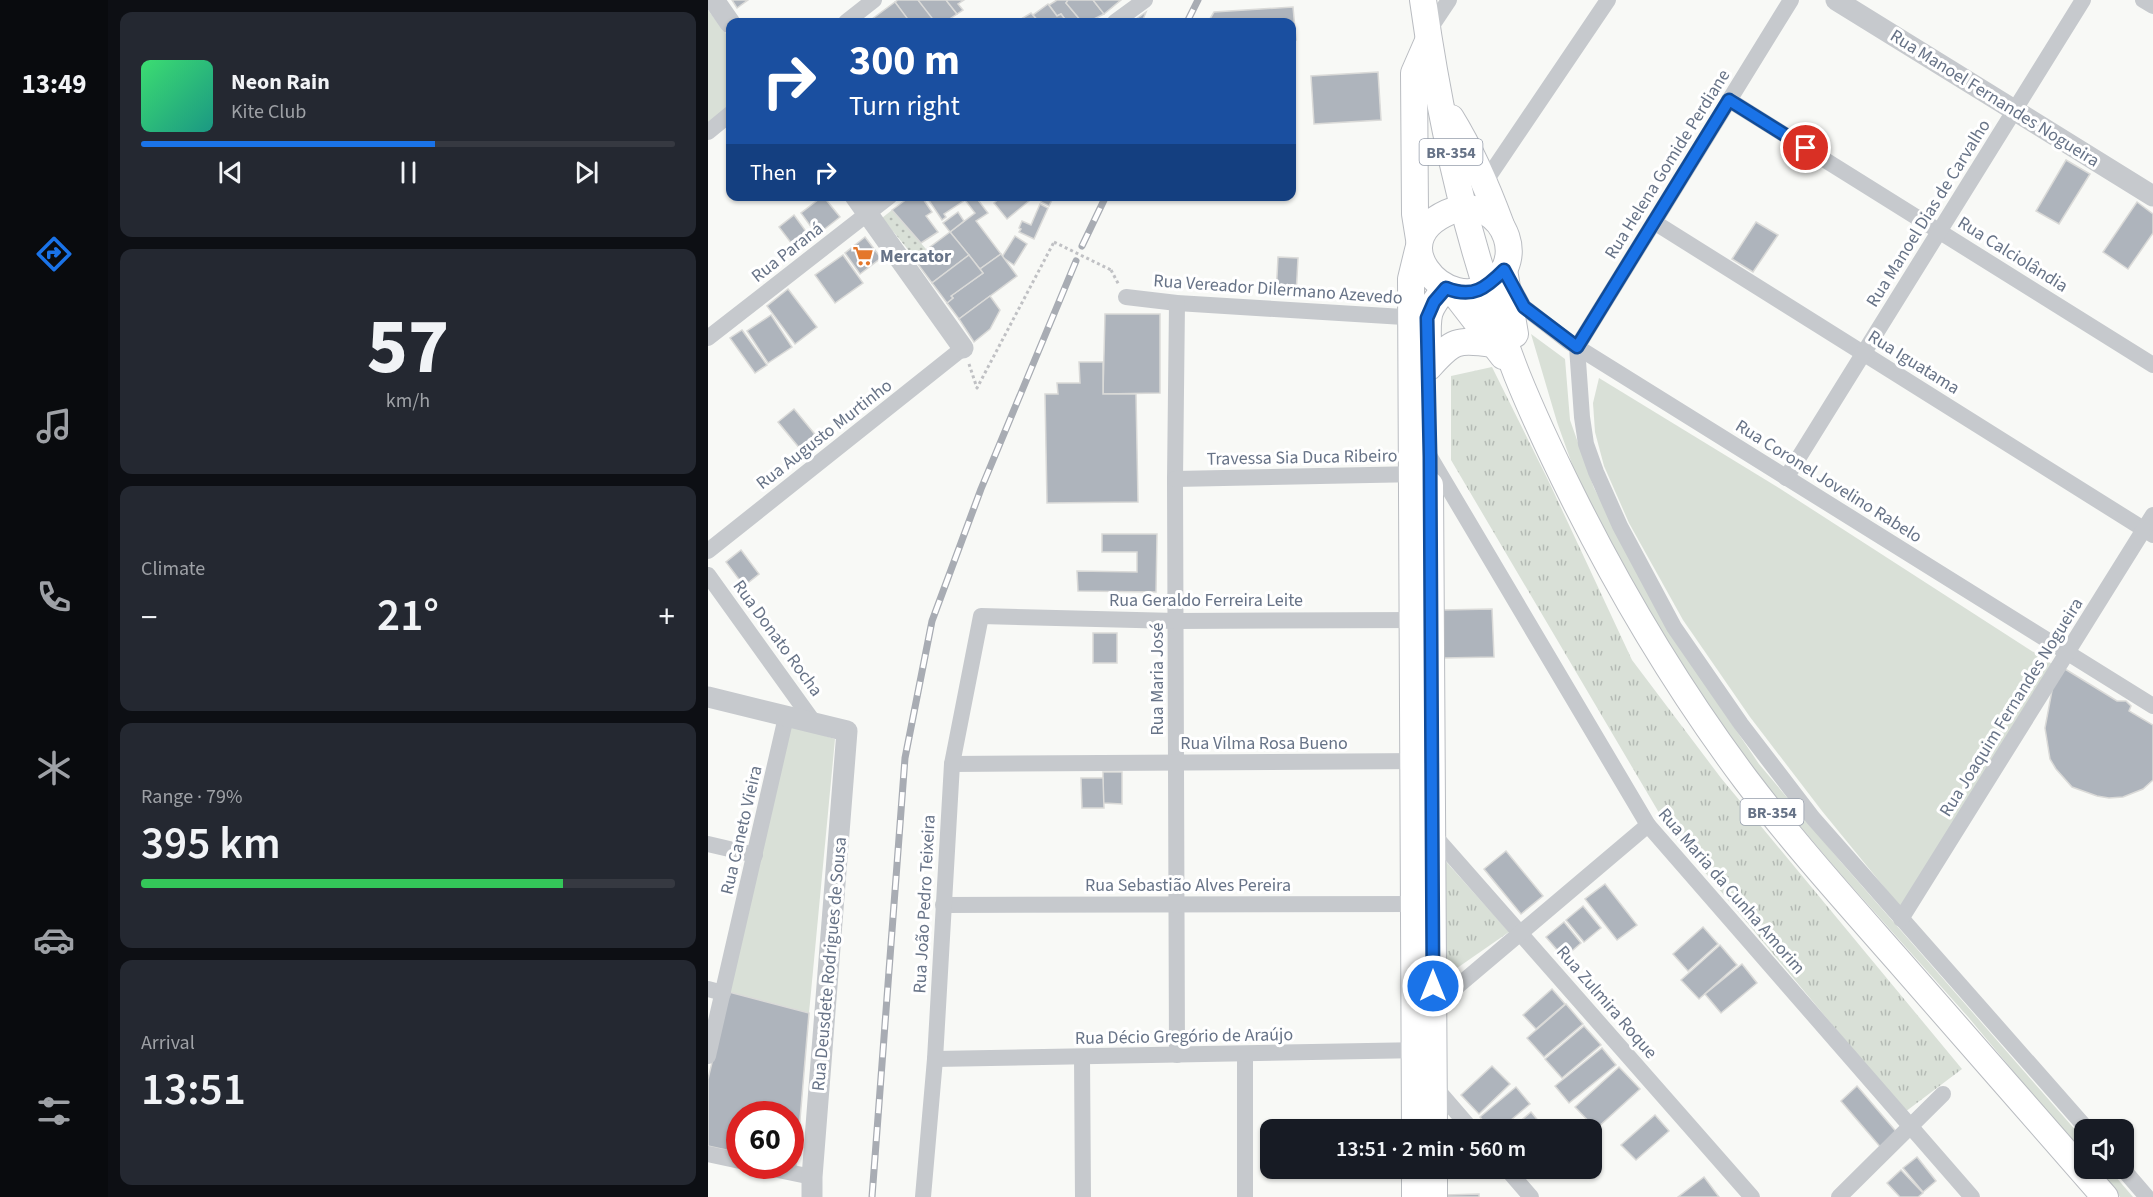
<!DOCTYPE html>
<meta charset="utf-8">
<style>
body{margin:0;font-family:"Source Sans 3",sans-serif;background:#242831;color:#f1f3f6;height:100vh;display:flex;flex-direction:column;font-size:22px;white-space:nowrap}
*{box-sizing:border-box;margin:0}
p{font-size:20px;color:#9ea1a6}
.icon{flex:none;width:33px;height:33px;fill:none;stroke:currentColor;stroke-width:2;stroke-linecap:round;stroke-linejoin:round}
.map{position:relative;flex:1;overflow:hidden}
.sheet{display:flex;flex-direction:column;gap:12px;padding:12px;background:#0d0f14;width:600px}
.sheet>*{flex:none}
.banner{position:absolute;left:18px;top:18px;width:570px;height:183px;border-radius:12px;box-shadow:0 2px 4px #0004;background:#1a4fa0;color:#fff;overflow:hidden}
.controls{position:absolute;left:1366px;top:1119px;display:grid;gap:12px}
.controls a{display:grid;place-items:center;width:60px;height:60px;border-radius:12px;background:#171b24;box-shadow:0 2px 4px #0004;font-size:30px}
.speed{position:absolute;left:18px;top:1101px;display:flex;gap:12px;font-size:30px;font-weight:700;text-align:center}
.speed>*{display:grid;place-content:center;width:78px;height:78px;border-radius:50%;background:#171b24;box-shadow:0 2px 4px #0004;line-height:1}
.speed .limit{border:9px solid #d22;background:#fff;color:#111}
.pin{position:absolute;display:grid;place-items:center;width:51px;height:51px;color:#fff;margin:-26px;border:3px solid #fff;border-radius:50%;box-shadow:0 2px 6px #0007}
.me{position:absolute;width:66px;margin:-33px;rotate:0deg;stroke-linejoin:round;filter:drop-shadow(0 0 4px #0008)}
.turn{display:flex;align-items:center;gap:21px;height:126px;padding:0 24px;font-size:27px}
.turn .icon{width:78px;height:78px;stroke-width:2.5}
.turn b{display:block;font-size:42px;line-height:51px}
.then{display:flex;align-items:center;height:57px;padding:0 24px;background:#0003;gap:12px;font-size:22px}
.big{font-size:45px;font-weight:600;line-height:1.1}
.sheet .widget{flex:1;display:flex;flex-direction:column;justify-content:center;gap:9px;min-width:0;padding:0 21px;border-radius:12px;background:#242831}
.sheet .dial{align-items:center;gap:0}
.dial b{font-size:78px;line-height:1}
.song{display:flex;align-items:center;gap:18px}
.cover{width:72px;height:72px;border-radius:9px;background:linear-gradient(135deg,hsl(140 70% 55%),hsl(170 70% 35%))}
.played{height:6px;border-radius:3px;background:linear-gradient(90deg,#1a73e8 55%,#363941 55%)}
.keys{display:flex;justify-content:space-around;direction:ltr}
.heat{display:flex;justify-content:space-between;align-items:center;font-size:33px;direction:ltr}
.charge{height:9px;border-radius:4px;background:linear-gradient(90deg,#34c759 79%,#363941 0)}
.trip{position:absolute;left:552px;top:1119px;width:342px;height:60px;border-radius:12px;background:#171b24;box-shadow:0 2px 4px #0004;font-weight:600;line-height:60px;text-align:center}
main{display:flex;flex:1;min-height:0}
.dock{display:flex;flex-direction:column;width:108px;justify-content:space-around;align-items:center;background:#090b0e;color:#9ea1a6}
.dock .icon{width:42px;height:42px}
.dock .selected{color:#1a73e8}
.dock b{font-size:27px;color:#f1f3f6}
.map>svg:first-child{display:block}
.grass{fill:#d9e0d7}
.park{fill:url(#park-tufts)}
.garden{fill:url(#garden-dots)}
.building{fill:#aeb4bc;stroke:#dadad8;stroke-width:1.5}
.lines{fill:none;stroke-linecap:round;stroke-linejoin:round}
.primary-casing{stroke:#b9bcc1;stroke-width:28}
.path{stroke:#c0c1c4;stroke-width:3;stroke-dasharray:3 3;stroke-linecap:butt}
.minor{stroke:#c6c9cd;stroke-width:16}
.tertiary{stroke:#c6c9cd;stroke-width:21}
.primary{stroke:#fff;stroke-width:26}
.rail-casing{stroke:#a8acb3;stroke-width:7}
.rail{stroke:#fff;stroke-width:4.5;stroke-dasharray:14;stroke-linecap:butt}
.path-bridge{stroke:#c0c1c4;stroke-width:3;stroke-dasharray:3 3;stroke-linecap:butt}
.route-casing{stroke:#114b97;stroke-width:15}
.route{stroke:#1a73e8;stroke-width:10}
.labels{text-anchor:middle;stroke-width:6;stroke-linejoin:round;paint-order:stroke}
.shield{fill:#fff;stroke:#959dab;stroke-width:1.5}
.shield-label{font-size:16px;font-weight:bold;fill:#677387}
.street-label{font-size:18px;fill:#677387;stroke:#fff}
.poi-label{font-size:18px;font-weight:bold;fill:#677387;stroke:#fff;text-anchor:start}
</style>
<main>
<nav class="dock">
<b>13:49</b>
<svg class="icon selected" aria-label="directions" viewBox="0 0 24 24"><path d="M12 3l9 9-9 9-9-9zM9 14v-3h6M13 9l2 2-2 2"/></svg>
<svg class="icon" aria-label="music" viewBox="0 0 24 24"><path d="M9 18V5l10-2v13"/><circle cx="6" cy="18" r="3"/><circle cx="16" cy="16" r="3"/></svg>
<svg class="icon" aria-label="phone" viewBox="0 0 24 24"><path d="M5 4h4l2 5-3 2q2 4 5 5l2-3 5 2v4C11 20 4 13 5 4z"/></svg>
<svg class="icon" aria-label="climate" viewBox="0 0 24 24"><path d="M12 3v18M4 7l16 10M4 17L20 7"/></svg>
<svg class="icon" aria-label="car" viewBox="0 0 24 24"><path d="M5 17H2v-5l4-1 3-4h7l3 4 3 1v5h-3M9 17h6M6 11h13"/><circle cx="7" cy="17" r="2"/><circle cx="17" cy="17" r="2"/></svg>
<svg class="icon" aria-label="filters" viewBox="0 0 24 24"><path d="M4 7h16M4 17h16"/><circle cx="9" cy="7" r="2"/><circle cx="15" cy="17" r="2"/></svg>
</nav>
<section class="sheet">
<div class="widget">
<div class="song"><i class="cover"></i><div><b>Neon Rain</b><p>Kite Club</p></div></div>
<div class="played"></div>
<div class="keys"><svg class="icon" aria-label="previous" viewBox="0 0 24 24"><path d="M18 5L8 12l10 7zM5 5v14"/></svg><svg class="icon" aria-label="pause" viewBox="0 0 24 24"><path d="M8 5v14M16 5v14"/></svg><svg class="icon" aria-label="next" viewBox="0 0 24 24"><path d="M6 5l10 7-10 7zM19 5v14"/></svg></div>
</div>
<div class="widget dial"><b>57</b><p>km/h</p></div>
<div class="widget"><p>Climate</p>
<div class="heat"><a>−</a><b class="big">21°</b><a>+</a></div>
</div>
<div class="widget"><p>Range · 79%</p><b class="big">395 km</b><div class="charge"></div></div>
<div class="widget"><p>Arrival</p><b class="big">13:51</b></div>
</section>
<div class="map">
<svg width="1445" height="1197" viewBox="0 0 1445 1197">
<defs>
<pattern id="park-tufts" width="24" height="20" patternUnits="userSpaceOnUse" patternTransform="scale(1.5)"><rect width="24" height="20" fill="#d9e0d7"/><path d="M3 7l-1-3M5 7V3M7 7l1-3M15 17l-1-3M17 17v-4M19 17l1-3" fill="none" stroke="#b4bab4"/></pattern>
<pattern id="garden-dots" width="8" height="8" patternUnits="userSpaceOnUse" patternTransform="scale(1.5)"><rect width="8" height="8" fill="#d9e0d7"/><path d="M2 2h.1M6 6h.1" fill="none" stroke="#b4bab4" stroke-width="1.8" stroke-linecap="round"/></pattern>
</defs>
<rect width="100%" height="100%" fill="#f8f9f6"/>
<!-- grass -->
<g class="grass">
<path d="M 0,10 L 22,39 L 22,108 L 0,126 Z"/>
<path d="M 823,334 L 857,359 L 862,420 L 886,488 L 965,637 L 1051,764 L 1133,862 L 1377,1141 L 1377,1157 L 1261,1018 L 1130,871 L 1046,772 L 956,644 L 874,492 L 849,422 Z"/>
<path d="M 891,378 L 1071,488 L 1344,664 L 1194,909 L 1114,811 L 1042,717 L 975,620 L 921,523 L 896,466 L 887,432 L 885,403 Z"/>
<path d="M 81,725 L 127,739 L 101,1013 L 21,992 Z"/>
<path d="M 1387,1169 L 1401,1169 L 1425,1197 L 1412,1197 Z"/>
</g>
<!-- park -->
<g class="park">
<path d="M 784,367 L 841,482 L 924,660 L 1013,778 L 1254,1069 L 1197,1112 L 960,828 L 743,460 L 743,376 Z"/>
<path d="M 733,856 L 801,932 L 739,975 Z"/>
</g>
<!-- garden -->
<path class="garden" d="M 184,210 L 218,249 L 207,258 L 174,218 Z"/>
<!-- building -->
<g class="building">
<path d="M 24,0 L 40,0 L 29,8 Z"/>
<path d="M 190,0 L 210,0 L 229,22 L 201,22 L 187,2 Z"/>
<path d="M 210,0 L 238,0 L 249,14 L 237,22 L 227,22 Z"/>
<path d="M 238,0 L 256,0 L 250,4 L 255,10 L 249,14 Z"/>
<path d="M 349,0 L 360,0 L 358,3 L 374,22 L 359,22 L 353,14 L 349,16 L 341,5 Z"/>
<path d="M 360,0 L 385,0 L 396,14 L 380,22 L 374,22 L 358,3 Z"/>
<path d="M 385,0 L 413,0 L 396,14 Z"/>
<path d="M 187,2 L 202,22 L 160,22 Z"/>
<path d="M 340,4 L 349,16 L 353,14 L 359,22 L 331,22 L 325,15 Z"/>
<path d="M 585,7 L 588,40 L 584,42 L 584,22 L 500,22 L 506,12 Z"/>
<path d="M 438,12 L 434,22 L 424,22 Z"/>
<path d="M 323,13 L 331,22 L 308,22 Z"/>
<path d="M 670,72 L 673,120 L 606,124 L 603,76 Z"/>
<path d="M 1358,160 L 1382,174 L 1351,224 L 1328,211 Z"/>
<path d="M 115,196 L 132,217 L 109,235 L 93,213 Z"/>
<path d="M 203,196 L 213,196 L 224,212 L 218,216 L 230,232 L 213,243 L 184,210 Z"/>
<path d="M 218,196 L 254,196 L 257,200 L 236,214 L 238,217 L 234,220 Z"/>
<path d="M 254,196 L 267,196 L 280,213 L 268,221 L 293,254 L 272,269 L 242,232 L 267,213 Z"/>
<path d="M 294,196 L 327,196 L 299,219 L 286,203 Z"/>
<path d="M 336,196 L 346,196 L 341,206 L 333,202 Z"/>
<path d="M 1429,202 L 1445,214 L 1445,233 L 1420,269 L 1395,252 Z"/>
<path d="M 332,204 L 340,208 L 326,239 L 311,232 L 313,229 L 311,228 L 314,221 L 323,225 Z"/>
<path d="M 250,212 L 256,221 L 242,232 L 235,223 Z"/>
<path d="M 86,215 L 102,237 L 87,248 L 71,227 Z"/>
<path d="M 1048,222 L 1070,235 L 1045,272 L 1024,259 Z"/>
<path d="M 242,232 L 261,255 L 224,283 L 206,259 Z"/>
<path d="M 307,236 L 319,244 L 306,265 L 294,257 Z"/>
<path d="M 157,237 L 173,258 L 152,274 L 137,253 Z"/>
<path d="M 293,254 L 309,276 L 251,319 L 239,303 L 245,298 L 243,296 L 275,273 L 272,269 Z"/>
<path d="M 135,255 L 155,283 L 127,303 L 107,275 Z"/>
<path d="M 261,255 L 275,273 L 243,296 L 245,298 L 239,303 L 224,283 Z"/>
<path d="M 570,257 L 590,258 L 588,296 L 568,295 Z"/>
<path d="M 80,289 L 109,327 L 87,344 L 59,306 Z"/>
<path d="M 282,296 L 292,310 L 282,329 L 266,342 L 251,319 Z"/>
<path d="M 397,314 L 452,314 L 452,393 L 395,394 Z"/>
<path d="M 63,315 L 84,347 L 60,363 L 39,331 Z"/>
<path d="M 34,330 L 59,365 L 47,373 L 22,338 Z"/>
<path d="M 371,362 L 395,362 L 395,394 L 428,394 L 430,502 L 339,503 L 337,394 L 350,394 L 349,383 L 372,383 Z"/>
<path d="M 86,409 L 114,443 L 98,456 L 70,422 Z"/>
<path d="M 394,534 L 449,534 L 448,592 L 370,591 L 369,571 L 429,572 L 429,552 L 394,552 Z"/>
<path d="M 33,550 L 51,574 L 36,586 L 18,562 Z"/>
<path d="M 784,609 L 786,657 L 735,658 L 734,610 Z"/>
<rect x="385" y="633" width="24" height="30"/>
<path d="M 1357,669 L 1409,701 L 1418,701 L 1423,706 L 1421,711 L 1445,725 L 1445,780 L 1435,789 L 1415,797 L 1401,798 L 1389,796 L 1364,787 L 1348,769 L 1342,759 L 1337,728 L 1345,685 Z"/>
<path d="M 395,772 L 414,772 L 414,804 L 395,803 Z"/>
<path d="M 373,778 L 395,778 L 396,808 L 374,808 Z"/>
<path d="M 798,851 L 835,896 L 813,914 L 776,869 Z"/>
<path d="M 897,884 L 929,925 L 909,940 L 877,899 Z"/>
<path d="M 875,906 L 893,928 L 876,942 L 858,920 Z"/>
<path d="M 856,922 L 873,943 L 856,958 L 838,937 Z"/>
<path d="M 995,927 L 1010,944 L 980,971 L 965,954 Z"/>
<path d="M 1012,945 L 1029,965 L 991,999 L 973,980 Z"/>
<path d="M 1034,964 L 1049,983 L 1013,1013 L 997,994 Z"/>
<path d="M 844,989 L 857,1004 L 828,1029 L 815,1015 Z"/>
<path d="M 21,992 L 101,1013 L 88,1167 L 82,1166 L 82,1114 L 32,1114 L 32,1153 L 0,1146 L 0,1079 Z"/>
<path d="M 858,1004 L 875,1024 L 836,1057 L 819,1038 Z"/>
<path d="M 876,1026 L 893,1045 L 854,1078 L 837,1059 Z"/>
<path d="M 894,1048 L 908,1065 L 861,1103 L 847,1086 Z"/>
<path d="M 784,1066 L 802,1084 L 771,1114 L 753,1095 Z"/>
<path d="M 911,1067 L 932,1089 L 888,1129 L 867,1107 Z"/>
<path d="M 1149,1086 L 1191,1135 L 1175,1150 L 1133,1101 Z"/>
<path d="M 808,1087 L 822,1104 L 791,1130 L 782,1130 L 772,1117 Z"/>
<path d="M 823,1112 L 837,1129 L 802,1130 Z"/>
<path d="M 947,1115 L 961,1131 L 928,1160 L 913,1145 Z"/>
<path d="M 1209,1157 L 1228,1181 L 1215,1192 L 1195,1168 Z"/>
<path d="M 1193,1170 L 1215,1193 L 1210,1197 L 1192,1197 L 1179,1183 Z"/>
<path d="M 996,1177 L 1011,1197 L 970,1197 Z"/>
<path d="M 771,1194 L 771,1197 L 738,1197 L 738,1195 Z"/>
</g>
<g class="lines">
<!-- primary casing -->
<g class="primary-casing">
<g id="primary">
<path d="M 715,0 C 733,128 762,255 809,375 C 826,417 845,457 865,497 C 914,595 972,692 1038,780 C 1085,842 1137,900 1188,958 C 1258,1038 1327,1117 1397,1197"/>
<path d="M 743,118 C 764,152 779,187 793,225"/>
<path d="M 756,207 C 763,209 772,209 778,212 C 798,224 806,248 797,268 C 794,273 788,278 784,282 C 743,322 659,233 756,207 Z"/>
<path d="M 711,239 L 707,214 L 706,73 L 720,41"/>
<path d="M 796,270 L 807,334"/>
<path d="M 744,290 L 795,356"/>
<path d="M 720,343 C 719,315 719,309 738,288"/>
<path d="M 721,367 C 745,340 749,339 785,344"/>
<path d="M 722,485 L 726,1130"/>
<path d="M 707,1130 L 703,279 L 710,250"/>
<path d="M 707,1168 L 707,1197"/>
<path d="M 726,1168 L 726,1197"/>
</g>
</g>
<!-- path -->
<g class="path">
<path d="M 403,270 L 411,285"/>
<path d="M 261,364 L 269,388 L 346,242"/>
</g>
<!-- minor -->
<g class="minor">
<path d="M 1083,0 L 869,347 L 874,417 L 878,444 L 888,472 L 912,526 L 966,627 L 1033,724 L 1105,818 L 1380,1130"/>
<path d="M 1435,0 L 1445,6"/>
<path d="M 138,22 L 166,0"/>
<path d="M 407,22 L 437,0"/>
<path d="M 719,33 L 741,0"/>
<path d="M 1021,100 L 1445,365"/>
<path d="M 0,132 L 22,114"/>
<path d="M 777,182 L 900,0"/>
<path d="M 946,222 L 1445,535"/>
<path d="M 804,285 L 816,307 L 861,342 L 1445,706"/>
<path d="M 418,297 L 469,303 L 712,318"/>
<path d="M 469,303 L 467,479 L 469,1055"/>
<path d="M 0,338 L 182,196"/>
<path d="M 722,457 L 940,825 L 1264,1197"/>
<path d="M 1078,478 L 1375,0"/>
<path d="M 467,479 L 712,474"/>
<path d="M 0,551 L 255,348"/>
<path d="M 0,575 L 107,724"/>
<path d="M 244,764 L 714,761"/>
<path d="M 724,833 L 1044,1197"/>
<path d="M 0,844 L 47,855"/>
<path d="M 235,905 L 714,904"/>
<path d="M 1193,919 L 1445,515"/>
<path d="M 0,989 L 15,993"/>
<path d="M 725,1007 L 940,825"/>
<path d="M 537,1055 L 537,1197"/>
<path d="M 0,1056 L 78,717"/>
<path d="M 374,1057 L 375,1197"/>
<path d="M 227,1059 L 715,1050"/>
<path d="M 723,1086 L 726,1086 L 764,1130"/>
<path d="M 0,1154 L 32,1161"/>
<path d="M 51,1166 L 104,1177"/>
<path d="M 798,1168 L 823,1197"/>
<path d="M 1414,1168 L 1439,1197"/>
<path d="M 215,1197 L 227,1059 L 244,764 L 273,616 L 468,621 L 713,620"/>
<path d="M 1131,1197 L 1235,1094"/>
</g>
<!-- tertiary -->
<g class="tertiary">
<path d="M 6,0 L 22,23"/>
<path d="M 1128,0 L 1445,196"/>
<path d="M 147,196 L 255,348"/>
<path d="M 0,697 L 139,731 L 104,1177 L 104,1197"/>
</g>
<!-- primary -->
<use href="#primary" class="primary"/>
<!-- rail casing -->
<g class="rail-casing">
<g id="rail">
<path d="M 479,22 L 490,0"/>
<path d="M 374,246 L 398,196"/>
<path d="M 164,1197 L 197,758 L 224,621 L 273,489 L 368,261"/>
</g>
</g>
<!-- rail -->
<use href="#rail" class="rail"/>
<!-- path-bridge -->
<path class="path-bridge" d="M 346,242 L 403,270"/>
</g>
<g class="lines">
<!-- route casing -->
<g class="route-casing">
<path id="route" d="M 725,986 L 722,457 L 719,318 L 726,302 L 738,288 C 765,299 778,288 796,270 L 816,307 L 869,347 L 1021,100 L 1098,148"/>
</g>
<!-- route -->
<use href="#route" class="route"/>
</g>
<!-- icons -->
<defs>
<g id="supermarket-bare" transform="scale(1.62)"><path d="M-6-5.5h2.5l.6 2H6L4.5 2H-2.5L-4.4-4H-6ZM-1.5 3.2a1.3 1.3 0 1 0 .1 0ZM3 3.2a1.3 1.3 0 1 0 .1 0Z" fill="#e4772b" stroke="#fff" stroke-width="2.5" paint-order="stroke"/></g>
</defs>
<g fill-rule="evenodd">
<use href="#supermarket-bare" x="155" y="256"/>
</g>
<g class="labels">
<!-- shield labels -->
<g class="shield">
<rect x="711.5" y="139" width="63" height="26" rx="4.5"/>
<rect x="1032.5" y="799" width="63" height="26" rx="4.5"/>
</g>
<g class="shield-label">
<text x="743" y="158">BR-354</text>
<text x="1064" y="818">BR-354</text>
</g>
<!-- street labels -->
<g class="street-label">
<text transform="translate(1287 98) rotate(32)" y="6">Rua Manoel Fernandes Nogueira</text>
<text transform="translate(959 164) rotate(-58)" y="6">Rua Helena Gomide Perdiane</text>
<text transform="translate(1220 213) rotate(-58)" y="6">Rua Manoel Dias de Carvalho</text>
<text transform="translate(79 252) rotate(-38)" y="6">Rua Paraná</text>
<text transform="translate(1305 254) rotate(32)" y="6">Rua Calciolândia</text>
<text transform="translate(570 289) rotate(4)" y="6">Rua Vereador Dilermano Azevedo</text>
<text transform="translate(1206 362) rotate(32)" y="6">Rua Iguatama</text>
<text transform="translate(116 434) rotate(-38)" y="6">Rua Augusto Murtinho</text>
<text transform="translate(594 457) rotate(-1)" y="6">Travessa Sia Duca Ribeiro</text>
<text transform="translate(1121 481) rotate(32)" y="6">Rua Coronel Jovelino Rabelo</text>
<text x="498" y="606">Rua Geraldo Ferreira Leite</text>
<text transform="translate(70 638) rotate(54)" y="6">Rua Donato Rocha</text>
<text transform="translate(449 679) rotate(-90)" y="6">Rua Maria José</text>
<text transform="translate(1303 707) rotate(-58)" y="6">Rua Joaquim Fernandes Nogueira</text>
<text x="556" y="749">Rua Vilma Rosa Bueno</text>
<text transform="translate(33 830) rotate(-77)" y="6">Rua Caneto Vieira</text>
<text x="480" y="891">Rua Sebastião Alves Pereira</text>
<text transform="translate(1024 891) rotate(49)" y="6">Rua Maria da Cunha Amorim</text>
<text transform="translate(216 904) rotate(-87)" y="6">Rua João Pedro Teixeira</text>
<text transform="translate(121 964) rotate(-85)" y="6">Rua Deusdete Rodrigues de Sousa</text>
<text transform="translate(899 1002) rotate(49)" y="6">Rua Zulmira Roque</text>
<text transform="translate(476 1036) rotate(-1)" y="6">Rua Décio Gregório de Araújo</text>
</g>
<!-- poi labels -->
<g class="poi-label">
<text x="172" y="262">Mercator</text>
</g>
</g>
</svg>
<div class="controls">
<a><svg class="icon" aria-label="sound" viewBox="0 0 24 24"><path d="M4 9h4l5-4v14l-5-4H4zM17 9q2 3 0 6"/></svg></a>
</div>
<div class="speed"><div class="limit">60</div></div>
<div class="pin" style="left:1098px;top:148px;background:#d93025"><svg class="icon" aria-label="arrive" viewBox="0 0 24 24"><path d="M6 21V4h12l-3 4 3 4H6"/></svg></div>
<svg class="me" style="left:725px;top:986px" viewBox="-20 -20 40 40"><circle r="17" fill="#1a73e8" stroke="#fff" stroke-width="3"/><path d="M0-11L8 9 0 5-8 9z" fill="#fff"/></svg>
<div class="trip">13:51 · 2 min · 560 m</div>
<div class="banner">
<div class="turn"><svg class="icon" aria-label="right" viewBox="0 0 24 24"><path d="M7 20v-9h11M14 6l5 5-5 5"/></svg><div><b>300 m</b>Turn right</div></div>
<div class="then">Then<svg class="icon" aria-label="right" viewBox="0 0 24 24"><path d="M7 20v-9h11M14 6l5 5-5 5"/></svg></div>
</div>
</div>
</main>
